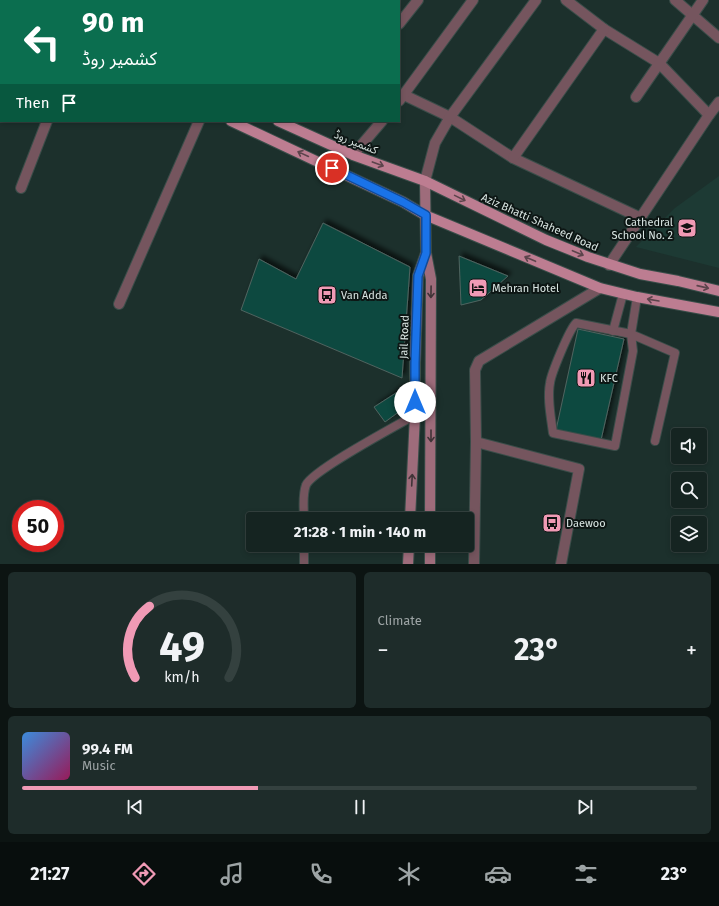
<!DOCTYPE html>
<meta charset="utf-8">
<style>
body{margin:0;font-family:"Fira Sans","Noto Sans Arabic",sans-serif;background:#1e2c2a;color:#f1f3f6;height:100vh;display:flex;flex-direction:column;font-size:15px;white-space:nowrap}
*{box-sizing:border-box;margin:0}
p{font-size:13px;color:#9da4a5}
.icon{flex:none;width:22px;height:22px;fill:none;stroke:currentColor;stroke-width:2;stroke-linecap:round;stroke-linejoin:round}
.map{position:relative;height:564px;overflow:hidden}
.details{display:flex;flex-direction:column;gap:8px;padding:8px;background:#0c1412;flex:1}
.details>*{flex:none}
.top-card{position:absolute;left:0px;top:0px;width:400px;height:122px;box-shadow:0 2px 6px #0003,0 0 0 1px #34413f;background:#0b6e4f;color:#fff;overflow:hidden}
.buttons{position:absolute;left:671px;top:428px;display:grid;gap:8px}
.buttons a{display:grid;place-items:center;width:36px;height:36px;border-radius:4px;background:#152421;box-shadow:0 2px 6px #0003,0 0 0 1px #34413f;font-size:20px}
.speed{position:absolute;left:12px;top:500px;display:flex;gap:8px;font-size:20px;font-weight:700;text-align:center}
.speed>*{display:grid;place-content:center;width:52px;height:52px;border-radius:50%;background:#152421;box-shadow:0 2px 6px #0003,0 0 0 1px #34413f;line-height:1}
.speed .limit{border:6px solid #d22;background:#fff;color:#111}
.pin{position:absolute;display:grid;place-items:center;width:34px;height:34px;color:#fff;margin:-17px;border:2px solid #fff;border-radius:50%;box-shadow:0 1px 4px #0007}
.me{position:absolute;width:44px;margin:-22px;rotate:0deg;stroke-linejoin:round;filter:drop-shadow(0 0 3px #0008)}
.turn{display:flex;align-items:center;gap:14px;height:84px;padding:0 16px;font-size:18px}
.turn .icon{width:52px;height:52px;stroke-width:2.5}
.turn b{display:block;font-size:28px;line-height:34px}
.then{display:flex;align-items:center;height:38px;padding:0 16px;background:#0003;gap:8px;font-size:15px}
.big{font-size:30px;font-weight:700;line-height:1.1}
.details .widget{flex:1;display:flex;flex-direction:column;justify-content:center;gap:6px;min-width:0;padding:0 14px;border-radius:6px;background:#1e2c2a}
.details .dial{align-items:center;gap:0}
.dial svg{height:104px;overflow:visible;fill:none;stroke:#34413f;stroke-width:7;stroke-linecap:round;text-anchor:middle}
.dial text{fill:#f1f3f6;stroke:none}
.song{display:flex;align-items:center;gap:12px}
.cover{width:48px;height:48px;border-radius:6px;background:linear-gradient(135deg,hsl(210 70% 55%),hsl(330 70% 35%))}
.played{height:4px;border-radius:2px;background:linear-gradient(90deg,#f09ab5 35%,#34413f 35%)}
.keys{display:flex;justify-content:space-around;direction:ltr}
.heat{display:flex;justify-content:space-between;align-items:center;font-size:22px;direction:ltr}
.details .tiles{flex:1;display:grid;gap:8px;grid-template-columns:1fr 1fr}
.widget:last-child{grid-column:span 2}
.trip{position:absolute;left:246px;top:512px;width:228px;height:40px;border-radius:4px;background:#152421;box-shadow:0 2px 6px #0003,0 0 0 1px #34413f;font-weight:700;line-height:40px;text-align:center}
.dock{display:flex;height:64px;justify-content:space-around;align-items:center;background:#080e0d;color:#9da4a5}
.dock .icon{width:28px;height:28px}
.dock .current{color:#f09ab5}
.dock b{font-size:18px;color:#f1f3f6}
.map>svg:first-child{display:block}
.built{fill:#1d3a34}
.building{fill:#104940;stroke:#4f6460;filter:url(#shadow)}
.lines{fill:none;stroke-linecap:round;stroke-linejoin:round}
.service-casing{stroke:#3a4d49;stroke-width:10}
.minor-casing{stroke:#3a4d49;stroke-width:12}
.tertiary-casing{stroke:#3a4d49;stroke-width:12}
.secondary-casing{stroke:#3a4d49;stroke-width:12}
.primary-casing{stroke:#3a4d49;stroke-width:12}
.service{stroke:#75555e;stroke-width:8}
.minor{stroke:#75555e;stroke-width:10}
.tertiary{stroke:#75555e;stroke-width:10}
.secondary{stroke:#9e6c7b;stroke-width:10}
.primary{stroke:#bd7d91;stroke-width:10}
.oneway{stroke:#5c444c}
.oneway2{stroke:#403438}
.route-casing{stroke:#114b97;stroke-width:10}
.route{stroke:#1a73e8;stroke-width:7}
.labels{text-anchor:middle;stroke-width:4;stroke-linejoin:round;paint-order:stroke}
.street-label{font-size:11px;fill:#d9e5e2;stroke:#0d1614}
.poi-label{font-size:11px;fill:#d9e5e2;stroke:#0d1614;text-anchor:start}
</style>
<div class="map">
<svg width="719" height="564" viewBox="0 0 719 564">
<defs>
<filter id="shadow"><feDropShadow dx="3.5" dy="-3.5" stdDeviation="2" flood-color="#0009"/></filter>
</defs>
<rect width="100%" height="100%" fill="#1c302c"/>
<!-- built -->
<path class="built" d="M 719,176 L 719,268 L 636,247 L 675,208 Z"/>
<!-- building -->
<g class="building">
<path d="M 323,223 L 410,267 L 402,378 L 241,310 L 259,259 L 296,279 Z"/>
<path d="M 459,256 L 508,276 L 481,300 L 461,305 Z"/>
<path d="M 578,329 L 624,339 L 601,440 L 556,430 Z"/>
<path d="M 402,389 L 411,403 L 385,422 L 374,407 Z"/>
</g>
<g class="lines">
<!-- service casing -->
<g class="service-casing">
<g id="service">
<path d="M 637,297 L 631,334 L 633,351 L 615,446 L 553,433 C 551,417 547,399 550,383 C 551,374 569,330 576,323 L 631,334 L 675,353 L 655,441"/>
<path d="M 613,331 L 623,294"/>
<path d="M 304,519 C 304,508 302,496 306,485 C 313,470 396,426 415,415"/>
<path d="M 304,545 L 304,564"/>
</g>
</g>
<!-- minor casing -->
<g class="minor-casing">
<g id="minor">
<path d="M 566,0 L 604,29 L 659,63 L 709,115"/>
<path d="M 675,0 L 719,38"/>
<path d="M 103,1 L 104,0"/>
<path d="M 399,24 L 418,0"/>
<path d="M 404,95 L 450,117 L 513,158 L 641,218"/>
<path d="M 636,97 L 703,0"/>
<path d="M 399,101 L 473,0"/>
<path d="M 353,155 L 382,121"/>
<path d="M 513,158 L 604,29"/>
<path d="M 425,181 L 435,143 L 450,117 L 536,0"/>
<path d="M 21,188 L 47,121"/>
<path d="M 609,265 L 709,115 L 719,102"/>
<path d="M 119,304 L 199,121"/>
<path d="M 476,442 L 579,469 L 561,564"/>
<path d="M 474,564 L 476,442 L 475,370 L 479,361 L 600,288"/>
</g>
</g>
<!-- tertiary casing -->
<g class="tertiary-casing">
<path id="tertiary" d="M 187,1 L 187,0"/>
</g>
<!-- secondary casing -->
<g class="secondary-casing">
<g id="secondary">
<path d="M 425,181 L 426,253 L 431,279 L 430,519"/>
<path d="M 410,519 L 415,415 L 415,363 L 418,276 L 426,253"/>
<path d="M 408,564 L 409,545"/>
<path d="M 430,564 L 430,545"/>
</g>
</g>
<!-- primary casing -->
<g class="primary-casing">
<g id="primary">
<path d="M 15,0 L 18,1"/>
<path d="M 0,21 L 1,22"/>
<path d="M 231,121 L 403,202 L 425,215 L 600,288 L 637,297 L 719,312"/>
<path d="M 278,121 L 353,155 L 425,181 L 546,240 L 588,257 L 640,274 L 678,281 L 719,291"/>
</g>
</g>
<!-- service -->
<use href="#service" class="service"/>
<!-- minor -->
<use href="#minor" class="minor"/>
<!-- tertiary -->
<use href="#tertiary" class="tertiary"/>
<!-- secondary -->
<use href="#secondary" class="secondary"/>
<!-- primary -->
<use href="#primary" class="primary"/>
</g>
<!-- one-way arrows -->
<defs><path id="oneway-shaft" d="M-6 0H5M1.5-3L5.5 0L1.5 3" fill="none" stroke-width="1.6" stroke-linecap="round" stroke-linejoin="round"/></defs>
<g class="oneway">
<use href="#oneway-shaft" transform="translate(303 154) rotate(-155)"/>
<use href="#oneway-shaft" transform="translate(378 164) rotate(20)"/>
<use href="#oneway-shaft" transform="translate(460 198) rotate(26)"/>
<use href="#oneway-shaft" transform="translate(578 253) rotate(23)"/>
<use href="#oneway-shaft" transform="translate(530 259) rotate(-157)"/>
<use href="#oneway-shaft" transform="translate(703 287) rotate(13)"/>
<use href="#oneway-shaft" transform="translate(653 300) rotate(-170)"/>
</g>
<g class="oneway2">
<use href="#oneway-shaft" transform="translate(431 292) rotate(91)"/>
<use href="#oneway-shaft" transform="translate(431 436) rotate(90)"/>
<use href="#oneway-shaft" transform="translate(412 480) rotate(-87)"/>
</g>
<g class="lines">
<!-- route casing -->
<g class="route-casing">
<path id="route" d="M 332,168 L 403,202 L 426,215 L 426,253 L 418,276 L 415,363 L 415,402"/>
</g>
<!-- route -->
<use href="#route" class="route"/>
</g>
<!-- icons -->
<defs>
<g id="university-square" transform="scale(1)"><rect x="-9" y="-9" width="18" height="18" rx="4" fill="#f09ab5" stroke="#0d1614"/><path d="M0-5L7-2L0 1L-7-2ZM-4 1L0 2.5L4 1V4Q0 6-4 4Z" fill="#111"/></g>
<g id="hotel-square" transform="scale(1)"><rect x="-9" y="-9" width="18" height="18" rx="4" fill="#f09ab5" stroke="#0d1614"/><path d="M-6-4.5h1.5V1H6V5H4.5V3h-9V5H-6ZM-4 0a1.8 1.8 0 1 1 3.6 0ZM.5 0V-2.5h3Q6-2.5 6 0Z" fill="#111"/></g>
<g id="bus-square" transform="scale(1)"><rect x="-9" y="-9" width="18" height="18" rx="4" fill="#f09ab5" stroke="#0d1614"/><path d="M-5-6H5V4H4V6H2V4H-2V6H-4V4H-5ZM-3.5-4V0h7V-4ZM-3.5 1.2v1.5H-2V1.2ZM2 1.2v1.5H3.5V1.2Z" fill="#111"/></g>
<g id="restaurant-square" transform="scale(1)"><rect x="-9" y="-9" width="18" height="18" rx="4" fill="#f09ab5" stroke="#0d1614"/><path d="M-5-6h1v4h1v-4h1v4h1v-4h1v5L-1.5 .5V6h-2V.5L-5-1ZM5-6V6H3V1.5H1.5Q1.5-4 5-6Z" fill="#111"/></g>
</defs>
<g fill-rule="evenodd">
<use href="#university-square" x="687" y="228"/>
<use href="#hotel-square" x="478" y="288"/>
<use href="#bus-square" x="327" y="295"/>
<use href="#restaurant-square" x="586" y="378"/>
<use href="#bus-square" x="552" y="523"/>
</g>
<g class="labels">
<!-- street labels -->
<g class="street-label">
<text transform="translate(356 142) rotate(22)" y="4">کشمیر روڈ</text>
<text transform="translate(540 222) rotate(24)" y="4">Aziz Bhatti Shaheed Road</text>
<text transform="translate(404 337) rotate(-88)" y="4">Jail Road</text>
</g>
<!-- poi labels -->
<g class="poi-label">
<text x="673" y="226" text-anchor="end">Cathedral<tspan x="673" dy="13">School No. 2</tspan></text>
<text x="492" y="292">Mehran Hotel</text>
<text x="341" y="299">Van Adda</text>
<text x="600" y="382">KFC</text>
<text x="566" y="527">Daewoo</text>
</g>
</g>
</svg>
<div class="buttons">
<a><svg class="icon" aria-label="sound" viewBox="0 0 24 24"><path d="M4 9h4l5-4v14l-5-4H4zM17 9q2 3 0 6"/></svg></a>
<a><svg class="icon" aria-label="search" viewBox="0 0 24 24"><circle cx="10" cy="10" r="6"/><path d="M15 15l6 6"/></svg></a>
<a><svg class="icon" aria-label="layers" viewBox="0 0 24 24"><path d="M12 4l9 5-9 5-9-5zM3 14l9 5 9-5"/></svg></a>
</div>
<div class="speed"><div class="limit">50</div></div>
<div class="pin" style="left:332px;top:168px;background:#d93025"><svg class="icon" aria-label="arrive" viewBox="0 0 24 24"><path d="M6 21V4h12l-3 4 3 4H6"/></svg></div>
<svg class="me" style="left:415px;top:402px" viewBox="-20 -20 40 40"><circle r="19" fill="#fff"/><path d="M0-13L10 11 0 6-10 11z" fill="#1a73e8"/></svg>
<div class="trip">21:28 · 1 min · 140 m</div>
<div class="top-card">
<div class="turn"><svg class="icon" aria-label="left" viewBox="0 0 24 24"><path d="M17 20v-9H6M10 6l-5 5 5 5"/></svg><div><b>90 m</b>کشمیر روڈ</div></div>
<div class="then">Then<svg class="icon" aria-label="arrive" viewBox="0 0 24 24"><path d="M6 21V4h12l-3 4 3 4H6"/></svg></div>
</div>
</div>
<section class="details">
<div class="tiles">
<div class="widget dial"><svg viewBox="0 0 100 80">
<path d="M14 69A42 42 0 1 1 86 69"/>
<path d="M14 69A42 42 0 0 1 25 14" stroke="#f09ab5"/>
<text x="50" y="56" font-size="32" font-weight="700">49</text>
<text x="50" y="72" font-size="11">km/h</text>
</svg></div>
<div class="widget"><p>Climate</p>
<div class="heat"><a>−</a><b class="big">23°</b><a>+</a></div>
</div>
<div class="widget">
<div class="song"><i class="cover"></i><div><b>99.4 FM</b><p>Music</p></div></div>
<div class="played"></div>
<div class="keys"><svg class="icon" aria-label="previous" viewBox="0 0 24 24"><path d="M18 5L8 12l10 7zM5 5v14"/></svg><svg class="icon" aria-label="pause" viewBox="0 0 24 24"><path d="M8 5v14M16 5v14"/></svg><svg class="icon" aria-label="next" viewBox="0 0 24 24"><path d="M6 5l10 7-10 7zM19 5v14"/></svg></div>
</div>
</div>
</section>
<nav class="dock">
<b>21:27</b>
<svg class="icon current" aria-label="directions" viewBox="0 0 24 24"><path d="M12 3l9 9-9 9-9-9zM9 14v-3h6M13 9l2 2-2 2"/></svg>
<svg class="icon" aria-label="music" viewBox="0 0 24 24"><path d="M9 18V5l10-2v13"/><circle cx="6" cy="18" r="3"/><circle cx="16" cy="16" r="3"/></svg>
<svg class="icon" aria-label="phone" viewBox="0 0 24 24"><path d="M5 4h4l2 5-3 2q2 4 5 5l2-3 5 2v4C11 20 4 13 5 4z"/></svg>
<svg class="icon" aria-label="climate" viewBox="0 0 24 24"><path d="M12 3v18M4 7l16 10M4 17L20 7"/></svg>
<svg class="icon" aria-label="car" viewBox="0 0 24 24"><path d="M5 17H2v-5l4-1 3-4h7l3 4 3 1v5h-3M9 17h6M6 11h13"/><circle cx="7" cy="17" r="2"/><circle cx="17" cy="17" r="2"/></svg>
<svg class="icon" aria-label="filters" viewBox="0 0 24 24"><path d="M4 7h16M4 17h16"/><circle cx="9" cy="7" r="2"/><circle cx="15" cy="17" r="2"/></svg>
<b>23°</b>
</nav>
